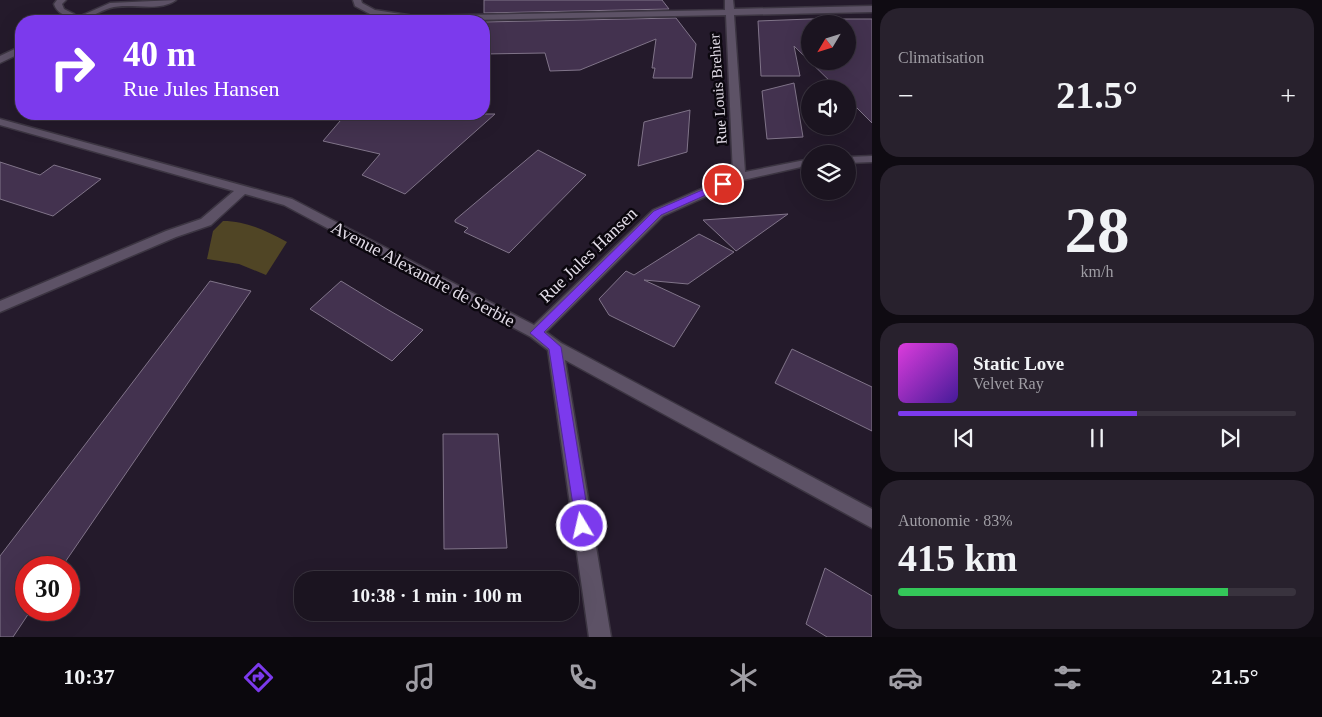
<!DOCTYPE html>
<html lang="fr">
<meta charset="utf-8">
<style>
body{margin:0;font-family:"Times New Roman",serif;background:#28212d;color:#f1f3f6;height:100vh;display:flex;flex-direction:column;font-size:19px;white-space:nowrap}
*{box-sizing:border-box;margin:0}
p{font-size:16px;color:#a09ea5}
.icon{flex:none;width:28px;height:28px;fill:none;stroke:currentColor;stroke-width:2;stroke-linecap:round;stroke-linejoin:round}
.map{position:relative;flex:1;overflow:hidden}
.sheet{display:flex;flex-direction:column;gap:8px;padding:8px;background:#0f0b12;width:450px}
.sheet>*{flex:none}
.banner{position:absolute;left:15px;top:15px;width:475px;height:105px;border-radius:20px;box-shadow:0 5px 20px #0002,0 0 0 1px #39333e;background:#7c3aed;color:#fff;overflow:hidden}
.needle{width:32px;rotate:232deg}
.tools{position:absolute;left:801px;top:15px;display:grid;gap:10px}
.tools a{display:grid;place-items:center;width:55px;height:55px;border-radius:50%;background:#1b1420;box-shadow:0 5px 20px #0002,0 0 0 1px #39333e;font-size:25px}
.speed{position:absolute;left:15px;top:556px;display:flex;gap:10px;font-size:25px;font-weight:700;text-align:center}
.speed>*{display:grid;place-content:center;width:65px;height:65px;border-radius:50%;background:#1b1420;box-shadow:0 5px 20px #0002,0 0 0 1px #39333e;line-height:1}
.speed .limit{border:8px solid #d22;background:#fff;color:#111}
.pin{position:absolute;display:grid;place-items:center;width:42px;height:42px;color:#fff;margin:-21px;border:2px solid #fff;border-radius:50%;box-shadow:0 1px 5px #0007}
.me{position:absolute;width:55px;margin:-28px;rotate:351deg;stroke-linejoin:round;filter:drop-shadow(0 0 4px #0008)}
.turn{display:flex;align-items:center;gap:18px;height:105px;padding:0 25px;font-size:22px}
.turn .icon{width:65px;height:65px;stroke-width:2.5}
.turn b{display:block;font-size:35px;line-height:42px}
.big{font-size:38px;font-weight:600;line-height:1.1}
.sheet .widget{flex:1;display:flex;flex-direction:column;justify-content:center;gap:8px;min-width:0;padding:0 18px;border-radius:20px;background:#28212d}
.sheet .dial{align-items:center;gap:0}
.dial b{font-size:65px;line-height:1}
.song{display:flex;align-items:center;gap:15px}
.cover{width:60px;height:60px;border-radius:8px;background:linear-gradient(135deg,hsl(300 70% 55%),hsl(260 70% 35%))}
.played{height:5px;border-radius:2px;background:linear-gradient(90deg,#7c3aed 60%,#39333e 60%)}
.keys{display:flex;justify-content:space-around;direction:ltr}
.heat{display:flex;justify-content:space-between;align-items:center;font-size:28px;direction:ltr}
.charge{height:8px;border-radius:4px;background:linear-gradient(90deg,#34c759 83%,#39333e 0)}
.trip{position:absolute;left:294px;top:571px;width:285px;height:50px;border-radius:20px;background:#1b1420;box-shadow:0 5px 20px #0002,0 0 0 1px #39333e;font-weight:600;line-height:50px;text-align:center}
.tabs{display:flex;height:80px;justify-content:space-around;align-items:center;background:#0b080d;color:#a09ea5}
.tabs .icon{width:35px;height:35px}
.tabs .current{color:#7c3aed}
.tabs b{font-size:22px;color:#f1f3f6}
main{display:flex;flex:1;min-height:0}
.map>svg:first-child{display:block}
.green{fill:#504525}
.building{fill:#43324f;stroke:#807489;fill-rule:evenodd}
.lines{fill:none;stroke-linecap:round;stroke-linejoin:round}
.street-casing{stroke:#3c3542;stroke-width:3}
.street{fill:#5d5266;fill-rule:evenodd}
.route{fill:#7c3aed;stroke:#51269a}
.labels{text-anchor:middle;stroke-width:5;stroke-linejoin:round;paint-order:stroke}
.far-street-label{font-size:15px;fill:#e3dde8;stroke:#0b070e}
.street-label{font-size:18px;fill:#e3dde8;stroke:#0b070e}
</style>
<main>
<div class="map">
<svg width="872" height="637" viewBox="0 0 872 637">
<rect width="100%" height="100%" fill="#241a2b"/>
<!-- green -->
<path class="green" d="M 223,221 C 247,221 266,231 287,242 L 266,275 L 239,264 L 207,259 L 213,231 Z"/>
<!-- building -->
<g class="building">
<path d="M 484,0 L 662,0 L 669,9 L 484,13 Z"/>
<path d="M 676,18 L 696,44 L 692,78 L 653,78 L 655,68 L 652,68 L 656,39 L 580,70 L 550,71 L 545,53 L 484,54 L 484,22 Z"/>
<path d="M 810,19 L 872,19 L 872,123 L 848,99 L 848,89 L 838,89 L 794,46 L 800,76 L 761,76 L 758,21 ZM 810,24 L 848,24 L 848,61 L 810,61 Z"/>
<path d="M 794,83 L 803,137 L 767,139 L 762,91 Z"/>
<path d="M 690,110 L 687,152 L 638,166 L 644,122 Z"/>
<path d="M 346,114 L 495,114 L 405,194 L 362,175 L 380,154 L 323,141 Z"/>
<path d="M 538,150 L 586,175 L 509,253 L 464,232 L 468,228 L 455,222 L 455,220 Z"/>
<path d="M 0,162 L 40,175 L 54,165 L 101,179 L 53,216 L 0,199 Z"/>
<path d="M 788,214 L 736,251 L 703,220 Z"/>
<path d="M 699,234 L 734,252 L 688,284 L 644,280 L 700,306 L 674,347 L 609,315 L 599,299 L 626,271 L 634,275 Z"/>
<path d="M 210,281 L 251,291 L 61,568 L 26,568 L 26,610 L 31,610 L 13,637 L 0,637 L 0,556 Z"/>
<path d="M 341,281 L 385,308 L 423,330 L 392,361 L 310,309 Z"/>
<path d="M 792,349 L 872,387 L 872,431 L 775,383 Z"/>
<path d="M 443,434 L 498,434 L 507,548 L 444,549 Z"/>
<path d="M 825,568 L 872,596 L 872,637 L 827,637 L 806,624 Z"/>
</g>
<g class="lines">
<!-- street casing -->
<g class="street-casing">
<g id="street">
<path d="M 57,0 L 66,0 L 62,4 L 64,9 L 74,14 L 76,18 L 110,3 L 176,0 C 158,13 130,2 110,8 C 94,13 88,21 70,21 C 65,13 57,14 54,4 Z"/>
<path d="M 353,0 L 361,0 L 362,3 L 375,10 L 414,16 L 725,10 L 725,0 L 733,0 L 734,9 L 872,6 L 872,12 L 734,15 L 745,172 L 810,159 L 810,165 L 743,180 L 663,216 L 546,332 L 561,343 L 872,509 L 872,528 L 565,360 L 611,637 L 589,637 L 548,350 L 531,337 L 284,205 L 245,194 L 211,225 L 176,237 L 0,312 L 0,301 L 166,231 L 201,219 L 234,191 L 0,125 L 0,119 L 292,199 L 534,325 L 653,210 L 733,175 L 726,15 L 412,21 L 370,14 L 355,6 Z"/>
<path d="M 21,46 L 21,53 L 0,63 L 0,56 Z"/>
<path d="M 872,156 L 872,162 L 848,163 L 848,157 Z"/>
</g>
</g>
<!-- street -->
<use href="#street" class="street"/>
</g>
<!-- route -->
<path class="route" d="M 723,181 L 726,182 L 726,186 L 661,215 L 544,332 L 561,347 L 590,526 L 587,531 L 582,533 L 577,531 L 549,349 L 530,333 L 654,211 Z"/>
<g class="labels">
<!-- far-street labels -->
<g class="far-street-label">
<text transform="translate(718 89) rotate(-94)" y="5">Rue Louis Brehier</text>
</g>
<!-- street labels -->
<g class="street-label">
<text transform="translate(588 255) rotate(-44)" y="6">Rue Jules Hansen</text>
<text transform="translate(423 274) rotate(28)" y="6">Avenue Alexandre de Serbie</text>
</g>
</g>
</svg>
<div class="tools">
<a><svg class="needle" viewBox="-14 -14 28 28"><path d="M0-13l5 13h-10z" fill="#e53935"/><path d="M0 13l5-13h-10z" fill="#a09ea5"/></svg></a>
<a><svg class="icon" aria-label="sound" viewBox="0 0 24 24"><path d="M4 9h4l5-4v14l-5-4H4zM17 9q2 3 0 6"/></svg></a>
<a><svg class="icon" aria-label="layers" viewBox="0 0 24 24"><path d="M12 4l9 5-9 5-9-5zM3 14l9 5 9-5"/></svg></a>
</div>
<div class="speed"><div class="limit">30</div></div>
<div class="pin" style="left:723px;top:184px;background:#d93025"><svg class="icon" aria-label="arrive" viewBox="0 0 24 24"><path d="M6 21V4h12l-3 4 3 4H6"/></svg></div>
<svg class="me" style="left:582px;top:526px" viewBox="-20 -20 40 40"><circle r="17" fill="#7c3aed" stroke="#fff" stroke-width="3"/><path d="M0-11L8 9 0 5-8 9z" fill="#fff"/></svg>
<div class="trip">10:38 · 1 min · 100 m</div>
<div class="banner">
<div class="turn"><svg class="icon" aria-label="right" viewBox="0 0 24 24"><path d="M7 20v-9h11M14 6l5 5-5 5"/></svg><div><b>40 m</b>Rue Jules Hansen</div></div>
</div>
</div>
<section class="sheet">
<div class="widget"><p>Climatisation</p>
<div class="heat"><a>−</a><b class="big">21.5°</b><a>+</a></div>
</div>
<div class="widget dial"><b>28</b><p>km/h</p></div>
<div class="widget">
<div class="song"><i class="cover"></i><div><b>Static Love</b><p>Velvet Ray</p></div></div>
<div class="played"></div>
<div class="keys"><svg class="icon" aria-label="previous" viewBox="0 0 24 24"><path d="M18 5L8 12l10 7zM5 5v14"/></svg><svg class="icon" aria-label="pause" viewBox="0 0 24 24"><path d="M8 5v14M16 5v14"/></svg><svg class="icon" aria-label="next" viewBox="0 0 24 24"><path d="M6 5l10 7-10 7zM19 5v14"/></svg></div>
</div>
<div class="widget"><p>Autonomie · 83%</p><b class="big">415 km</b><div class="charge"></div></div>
</section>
</main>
<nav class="tabs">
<b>10:37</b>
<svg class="icon current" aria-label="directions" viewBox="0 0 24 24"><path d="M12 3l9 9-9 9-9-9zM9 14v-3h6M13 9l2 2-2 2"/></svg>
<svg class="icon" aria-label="music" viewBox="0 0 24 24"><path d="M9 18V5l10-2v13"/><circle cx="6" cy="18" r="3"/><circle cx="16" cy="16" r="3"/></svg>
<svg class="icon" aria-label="phone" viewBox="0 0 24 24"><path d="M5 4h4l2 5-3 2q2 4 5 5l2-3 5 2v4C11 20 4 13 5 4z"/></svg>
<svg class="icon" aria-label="climate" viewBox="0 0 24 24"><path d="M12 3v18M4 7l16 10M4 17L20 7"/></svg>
<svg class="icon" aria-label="car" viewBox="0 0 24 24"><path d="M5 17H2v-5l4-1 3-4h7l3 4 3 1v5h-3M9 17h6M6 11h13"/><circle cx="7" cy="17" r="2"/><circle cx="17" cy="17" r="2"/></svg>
<svg class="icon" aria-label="filters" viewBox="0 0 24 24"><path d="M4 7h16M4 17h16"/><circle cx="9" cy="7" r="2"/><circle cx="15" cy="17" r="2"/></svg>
<b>21.5°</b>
</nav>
